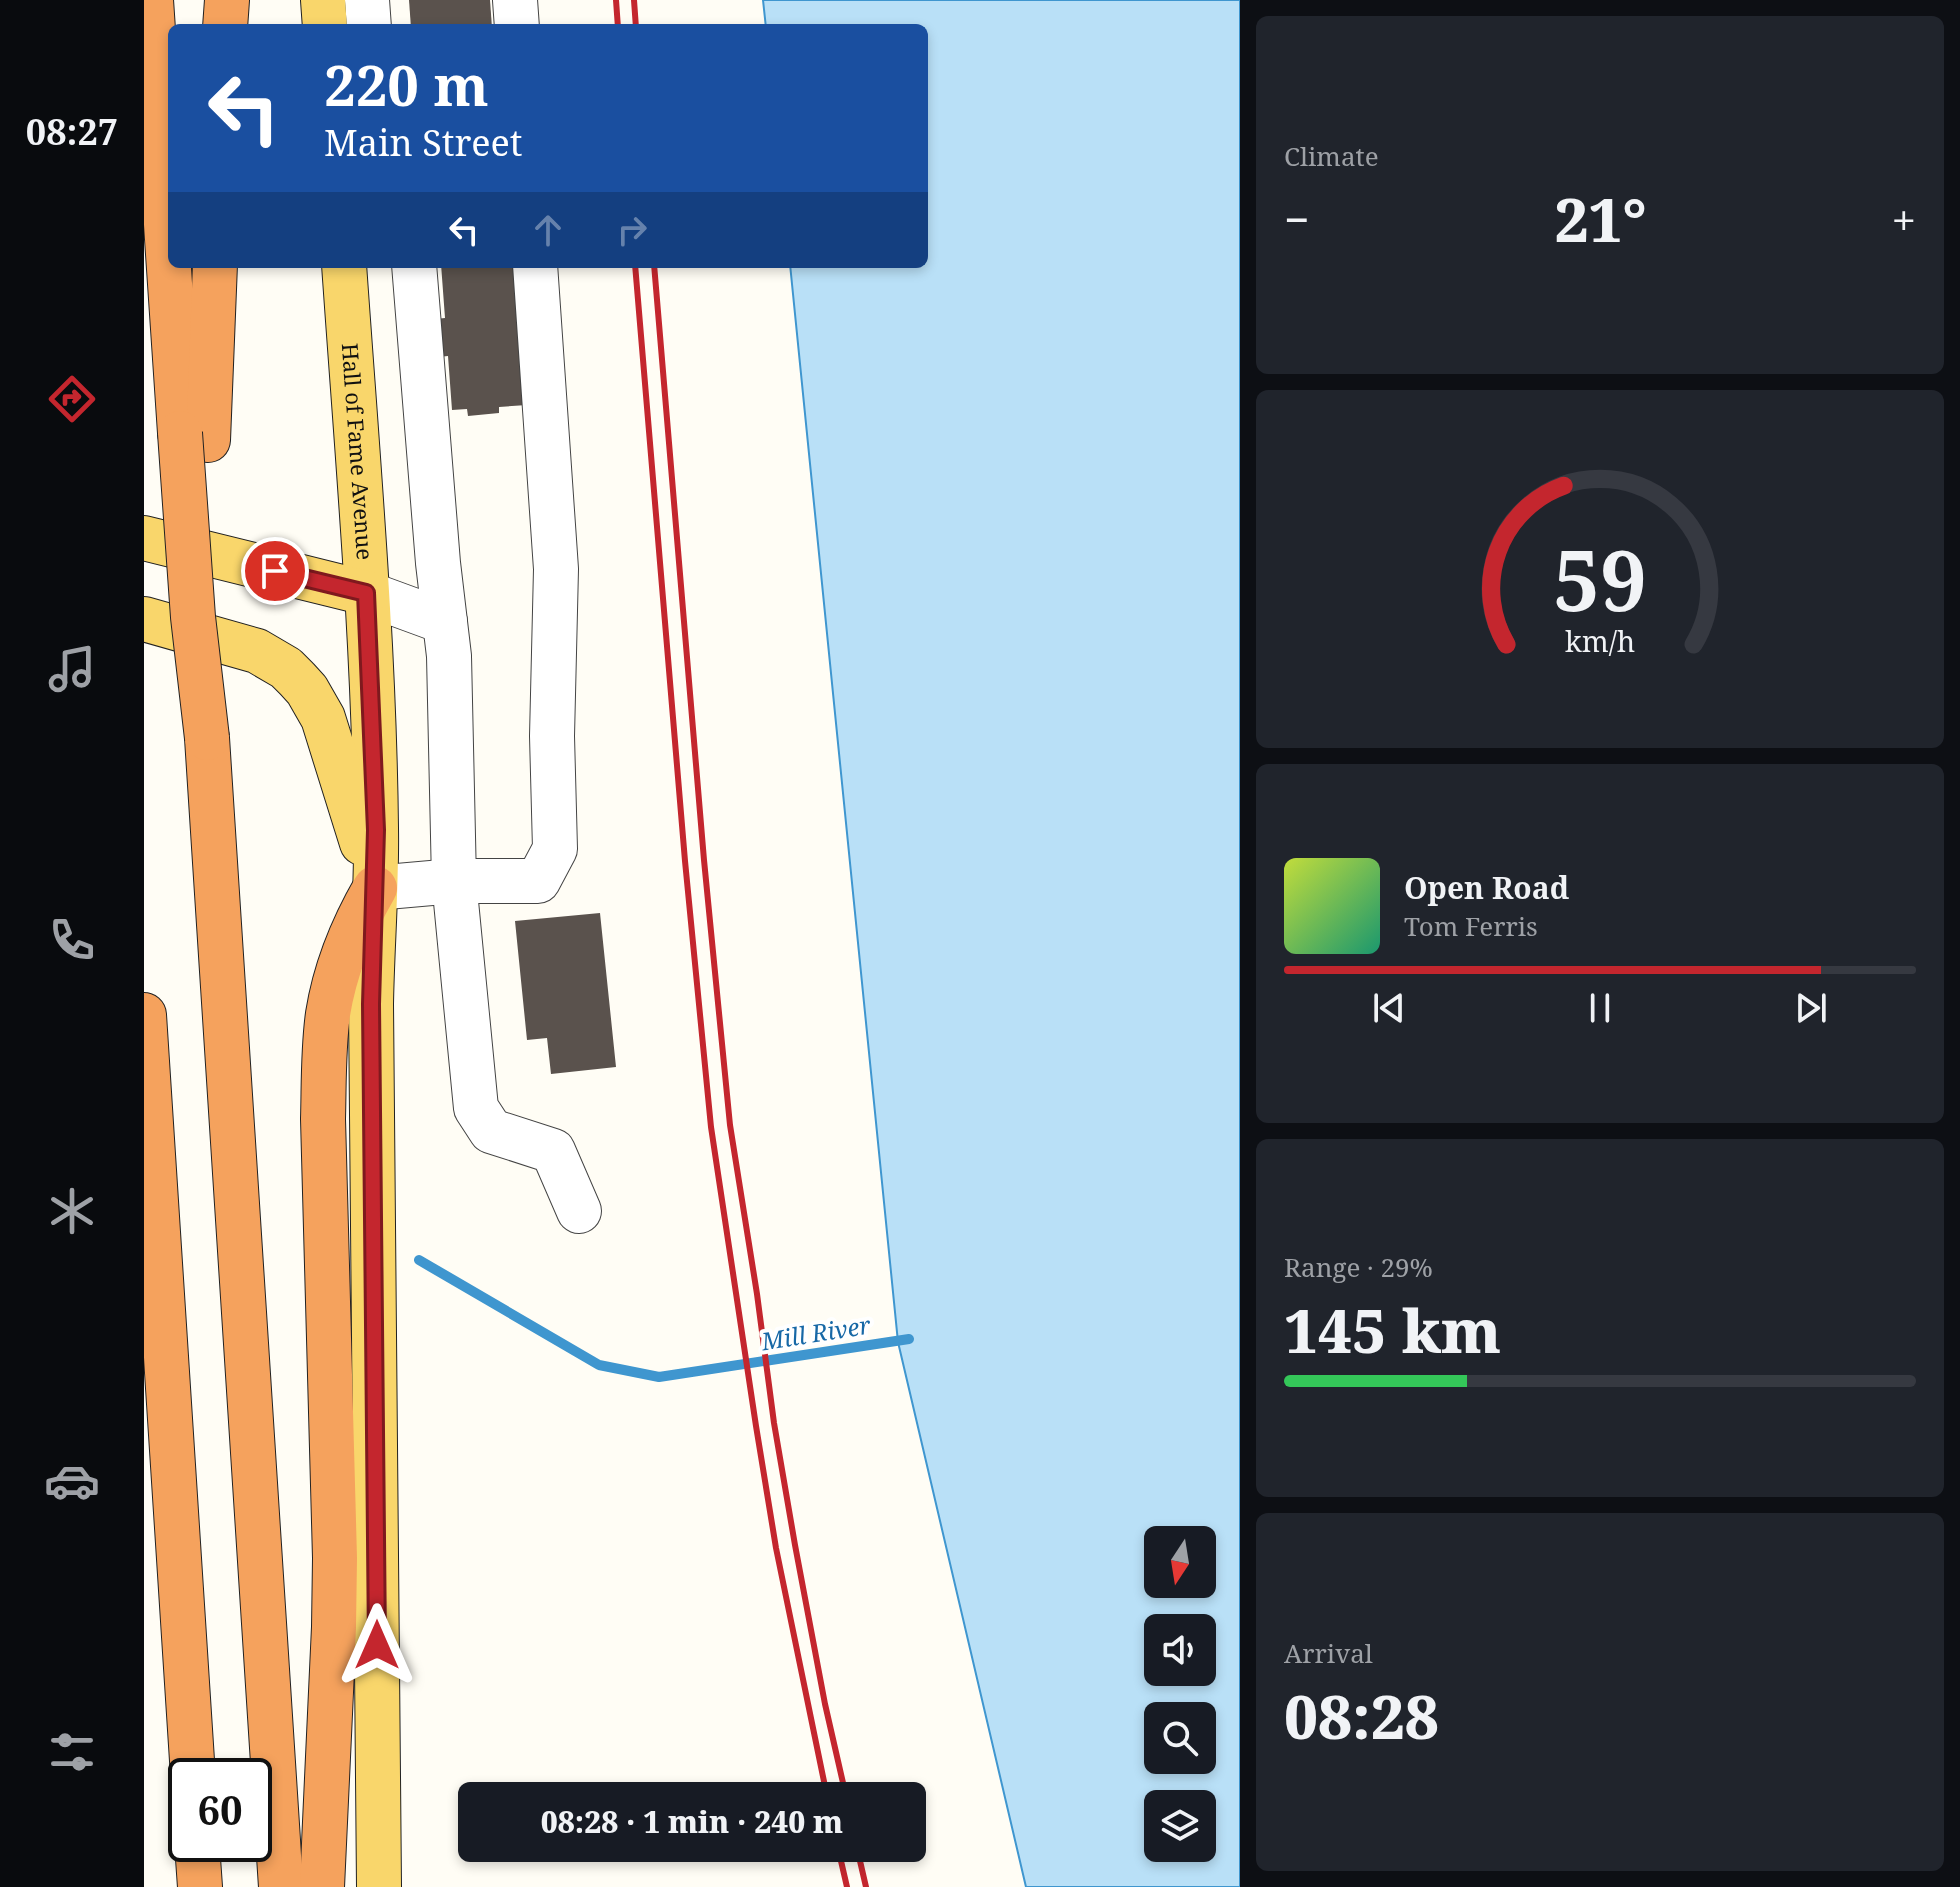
<!DOCTYPE html>
<meta charset="utf-8">
<style>
body{margin:0;font-family:"Noto Serif",serif;background:#20242c;color:#f1f3f6;height:100vh;display:flex;flex-direction:column;font-size:30px;white-space:nowrap}
*{box-sizing:border-box;margin:0}
p{font-size:26px;color:#9ea1a6}
.icon{flex:none;width:44px;height:44px;fill:none;stroke:currentColor;stroke-width:2;stroke-linecap:round;stroke-linejoin:round}
.map{position:relative;flex:1;overflow:hidden}
.sheet{display:flex;flex-direction:column;gap:16px;padding:16px;background:#0d0f14;width:720px}
.sheet>*{flex:none}
.banner{position:absolute;left:24px;top:24px;width:760px;height:244px;border-radius:12px;box-shadow:0 4px 12px #0003;background:#1a4fa0;color:#fff;overflow:hidden}
.needle{width:52px;rotate:192deg}
.buttons{position:absolute;left:1000px;top:1526px;display:grid;gap:16px}
.buttons a{display:grid;place-items:center;width:72px;height:72px;border-radius:12px;background:#171b24;box-shadow:0 4px 12px #0003;font-size:40px}
.speed{position:absolute;left:24px;top:1758px;display:flex;gap:16px;font-size:40px;font-weight:700;text-align:center}
.speed>*{display:grid;place-content:center;width:104px;height:104px;border-radius:50%;background:#171b24;box-shadow:0 4px 12px #0003;line-height:1}
.speed .limit{border:4px solid #111;border-radius:12px;background:#fff;color:#111}
.pin{position:absolute;display:grid;place-items:center;width:68px;height:68px;color:#fff;margin:-34px;border:4px solid #fff;border-radius:50%;box-shadow:0 2px 8px #0007}
.me{position:absolute;width:88px;margin:-44px;rotate:0deg;stroke-linejoin:round;filter:drop-shadow(0 0 6px #0008)}
.turn{display:flex;align-items:center;gap:28px;height:168px;padding:0 24px;font-size:36px}
.turn .icon{width:104px;height:104px;stroke-width:2.5}
.turn b{display:block;font-size:56px;line-height:68px}
.lanes{display:flex;align-items:center;height:76px;padding:0 24px;background:#0003;justify-content:center;gap:40px;direction:ltr}
.lanes .off{opacity:.35}
.big{font-size:60px;font-weight:800;line-height:1.1}
.sheet .tile{flex:1;display:flex;flex-direction:column;justify-content:center;gap:12px;min-width:0;padding:0 28px;border-radius:12px;background:#20242c}
.sheet .dial{align-items:center;gap:0}
.dial svg{height:208px;overflow:visible;fill:none;stroke:#363941;stroke-width:7;stroke-linecap:round;text-anchor:middle}
.dial text{fill:#f1f3f6;stroke:none}
.song{display:flex;align-items:center;gap:24px}
.cover{width:96px;height:96px;border-radius:12px;background:linear-gradient(135deg,hsl(70 70% 55%),hsl(160 70% 35%))}
.played{height:8px;border-radius:4px;background:linear-gradient(90deg,#c4262e 85%,#363941 85%)}
.keys{display:flex;justify-content:space-around;direction:ltr}
.heat{display:flex;justify-content:space-between;align-items:center;font-size:44px;direction:ltr}
.charge{height:12px;border-radius:6px;background:linear-gradient(90deg,#34c759 29%,#363941 0)}
.trip{position:absolute;left:314px;top:1782px;width:468px;height:80px;border-radius:12px;background:#171b24;box-shadow:0 4px 12px #0003;font-weight:800;line-height:80px;text-align:center}
main{display:flex;flex:1;min-height:0}
.dock{display:flex;flex-direction:column;width:144px;justify-content:space-around;align-items:center;background:#090b0e;color:#9ea1a6}
.dock .icon{width:56px;height:56px}
.dock .current{color:#c4262e}
.dock b{font-size:36px;color:#f1f3f6}
.map>svg:first-child{display:block}
.water{fill:#b9e0f7;stroke:#3f96cf;stroke-width:2;fill-rule:evenodd}
.lines{fill:none;stroke-linecap:round;stroke-linejoin:round}
.stream{stroke:#3f96cf;stroke-width:10}
.building{fill:#5a524d}
.minor-casing{stroke:#444;stroke-width:46}
.major-casing{stroke:#222;stroke-width:46}
.highway-casing{stroke:#222;stroke-width:46}
.minor{stroke:#fff;stroke-width:44}
.major{stroke:#f9d66b;stroke-width:44}
.highway{stroke:#f5a25d;stroke-width:44}
.rail{stroke:#c4262e;stroke-width:6}
.highway-bridge-casing{stroke:#222;stroke-width:46;stroke-linecap:butt}
.highway-bridge{stroke:#f5a25d;stroke-width:44}
.route-casing{stroke:#7f191e;stroke-width:20}
.route{stroke:#c4262e;stroke-width:14}
.labels{text-anchor:middle;stroke-width:8;stroke-linejoin:round;paint-order:stroke}
.street-label{font-size:22px;fill:#111;stroke:#fff}
.water-label{font-size:24px;font-style:italic;fill:#1768a6;stroke:#fff}
</style>
<main>
<nav class="dock">
<b>08:27</b>
<svg class="icon current" aria-label="directions" viewBox="0 0 24 24"><path d="M12 3l9 9-9 9-9-9zM9 14v-3h6M13 9l2 2-2 2"/></svg>
<svg class="icon" aria-label="music" viewBox="0 0 24 24"><path d="M9 18V5l10-2v13"/><circle cx="6" cy="18" r="3"/><circle cx="16" cy="16" r="3"/></svg>
<svg class="icon" aria-label="phone" viewBox="0 0 24 24"><path d="M5 4h4l2 5-3 2q2 4 5 5l2-3 5 2v4C11 20 4 13 5 4z"/></svg>
<svg class="icon" aria-label="climate" viewBox="0 0 24 24"><path d="M12 3v18M4 7l16 10M4 17L20 7"/></svg>
<svg class="icon" aria-label="car" viewBox="0 0 24 24"><path d="M5 17H2v-5l4-1 3-4h7l3 4 3 1v5h-3M9 17h6M6 11h13"/><circle cx="7" cy="17" r="2"/><circle cx="17" cy="17" r="2"/></svg>
<svg class="icon" aria-label="filters" viewBox="0 0 24 24"><path d="M4 7h16M4 17h16"/><circle cx="9" cy="7" r="2"/><circle cx="15" cy="17" r="2"/></svg>
</nav>
<div class="map">
<svg width="1096" height="1887" viewBox="0 0 1096 1887">
<rect width="100%" height="100%" fill="#fffdf5"/>
<!-- water -->
<path class="water" d="M 619,0 L 1096,0 L 1096,1887 L 882,1887 L 754,1342 L 646,264 L 780,264 L 780,28 L 622,28 ZM 1014,1540 L 1058,1540 L 1058,1584 L 1014,1584 ZM 1014,1628 L 1058,1628 L 1058,1672 L 1014,1672 ZM 1014,1716 L 1058,1716 L 1058,1760 L 1014,1760 ZM 1014,1804 L 1058,1804 L 1058,1848 L 1014,1848 Z"/>
<g class="lines">
<!-- stream -->
<path class="stream" d="M 275,1260 L 455,1365 L 515,1377 L 765,1339"/>
</g>
<!-- building -->
<g class="building">
<path d="M 265,0 L 346,0 L 348,28 L 267,28 Z"/>
<path d="M 297,264 L 372,264 L 383,405 L 355,407 L 355,413 L 324,416 L 323,409 L 308,410 L 304,356 L 294,357 L 291,319 L 301,318 Z"/>
<path d="M 456,913 L 472,1067 L 407,1074 L 403,1038 L 383,1040 L 371,921 Z"/>
</g>
<g class="lines">
<!-- minor casing -->
<g class="minor-casing">
<g id="minor">
<path d="M 223,0 L 225,28"/>
<path d="M 371,0 L 373,28"/>
<path d="M 270,264 L 294,563 L 305,656 L 310,881 L 332,1108 L 347,1131 L 409,1151 L 435,1211"/>
<path d="M 222,593 L 301,622"/>
<path d="M 231,888 L 310,881 L 394,881 L 411,849 L 408,736 L 412,569 L 391,264"/>
</g>
</g>
<!-- major casing -->
<g class="major-casing">
<g id="major">
<path d="M 179,0 L 181,28"/>
<path id="s1" d="M 200,264 C 213,452 230,640 232,828 C 233,887 228,946 227,1004 L 235,1887"/>
<path d="M 0,538 L 222,593"/>
<path d="M 0,619 L 113,651 L 142,668 L 153,679 L 163,690 L 179,718 L 218,843"/>
</g>
</g>
<!-- highway casing -->
<g class="highway-casing">
<g id="highway">
<path d="M 7,0 L 36,433"/>
<path d="M 81,28 L 83,0"/>
<path d="M 64,440 L 71,264"/>
<path d="M 63,738 L 137,1887"/>
<path d="M 0,1015 L 49,1776"/>
<path d="M 53,1844 L 56,1887"/>
<path d="M 178,1887 L 190,1627 L 191,1558 L 179,1119 C 180,1084 179,1049 184,1014 C 191,970 209,926 231,888"/>
</g>
</g>
<!-- minor -->
<use href="#minor" class="minor"/>
<!-- major -->
<use href="#major" class="major"/>
<!-- highway -->
<use href="#highway" class="highway"/>
<!-- rail -->
<g class="rail">
<path d="M 472,0 L 474,28"/>
<path d="M 490,0 L 492,28"/>
<path d="M 491,264 L 541,861 L 567,1127 L 612,1426 L 632,1548 L 683,1796"/>
<path d="M 510,264 L 560,860 L 586,1125 L 613,1294 L 630,1423 L 651,1545 L 681,1704 L 702,1796"/>
<path d="M 694,1848 L 703,1887"/>
<path d="M 713,1848 L 722,1887"/>
</g>
<!-- highway-bridge casing -->
<g class="highway-bridge-casing">
<path id="highway-bridge" d="M 36,433 L 49,617 L 63,738"/>
</g>
<!-- highway-bridge -->
<use href="#highway-bridge" class="highway-bridge"/>
</g>
<g class="lines">
<!-- route casing -->
<g class="route-casing">
<path id="route" d="M 131,571 L 222,593 L 232,830 L 227,1004 L 233,1645"/>
</g>
<!-- route -->
<use href="#route" class="route"/>
</g>
<g class="labels">
<!-- street labels -->
<g class="street-label">
<text dy="8" stroke="none"><textPath href="#s1" startOffset="188">Hall of Fame Avenue</textPath></text>
</g>
<!-- water labels -->
<g class="water-label">
<text transform="translate(672 1334) rotate(-9)" y="8">Mill River</text>
</g>
</g>
</svg>
<div class="buttons">
<a><svg class="needle" viewBox="-14 -14 28 28"><path d="M0-13l5 13h-10z" fill="#e53935"/><path d="M0 13l5-13h-10z" fill="#9ea1a6"/></svg></a>
<a><svg class="icon" aria-label="sound" viewBox="0 0 24 24"><path d="M4 9h4l5-4v14l-5-4H4zM17 9q2 3 0 6"/></svg></a>
<a><svg class="icon" aria-label="search" viewBox="0 0 24 24"><circle cx="10" cy="10" r="6"/><path d="M15 15l6 6"/></svg></a>
<a><svg class="icon" aria-label="layers" viewBox="0 0 24 24"><path d="M12 4l9 5-9 5-9-5zM3 14l9 5 9-5"/></svg></a>
</div>
<div class="speed"><div class="limit">60</div></div>
<div class="pin" style="left:131px;top:571px;background:#d93025"><svg class="icon" aria-label="arrive" viewBox="0 0 24 24"><path d="M6 21V4h12l-3 4 3 4H6"/></svg></div>
<svg class="me" style="left:233px;top:1645px" viewBox="-20 -20 40 40"><path d="M0-17L14 15 0 8-14 15z" fill="#c4262e" stroke="#fff" stroke-width="4"/></svg>
<div class="trip">08:28 · 1 min · 240 m</div>
<div class="banner">
<div class="turn"><svg class="icon" aria-label="left" viewBox="0 0 24 24"><path d="M17 20v-9H6M10 6l-5 5 5 5"/></svg><div><b>220 m</b>Main Street</div></div>
<div class="lanes"><svg class="icon" aria-label="left" viewBox="0 0 24 24"><path d="M17 20v-9H6M10 6l-5 5 5 5"/></svg><svg class="icon off" aria-label="ahead" viewBox="0 0 24 24"><path d="M12 20V5M6 11l6-6 6 6"/></svg><svg class="icon off" aria-label="right" viewBox="0 0 24 24"><path d="M7 20v-9h11M14 6l5 5-5 5"/></svg></div>
</div>
</div>
<section class="sheet">
<div class="tile"><p>Climate</p>
<div class="heat"><a>−</a><b class="big">21°</b><a>+</a></div>
</div>
<div class="tile dial"><svg viewBox="0 0 100 80">
<path d="M14 69A42 42 0 1 1 86 69"/>
<path d="M14 69A42 42 0 0 1 36 8" stroke="#c4262e"/>
<text x="50" y="56" font-size="32" font-weight="700">59</text>
<text x="50" y="72" font-size="11">km/h</text>
</svg></div>
<div class="tile">
<div class="song"><i class="cover"></i><div><b>Open Road</b><p>Tom Ferris</p></div></div>
<div class="played"></div>
<div class="keys"><svg class="icon" aria-label="previous" viewBox="0 0 24 24"><path d="M18 5L8 12l10 7zM5 5v14"/></svg><svg class="icon" aria-label="pause" viewBox="0 0 24 24"><path d="M8 5v14M16 5v14"/></svg><svg class="icon" aria-label="next" viewBox="0 0 24 24"><path d="M6 5l10 7-10 7zM19 5v14"/></svg></div>
</div>
<div class="tile"><p>Range · 29%</p><b class="big">145 km</b><div class="charge"></div></div>
<div class="tile"><p>Arrival</p><b class="big">08:28</b></div>
</section>
</main>
